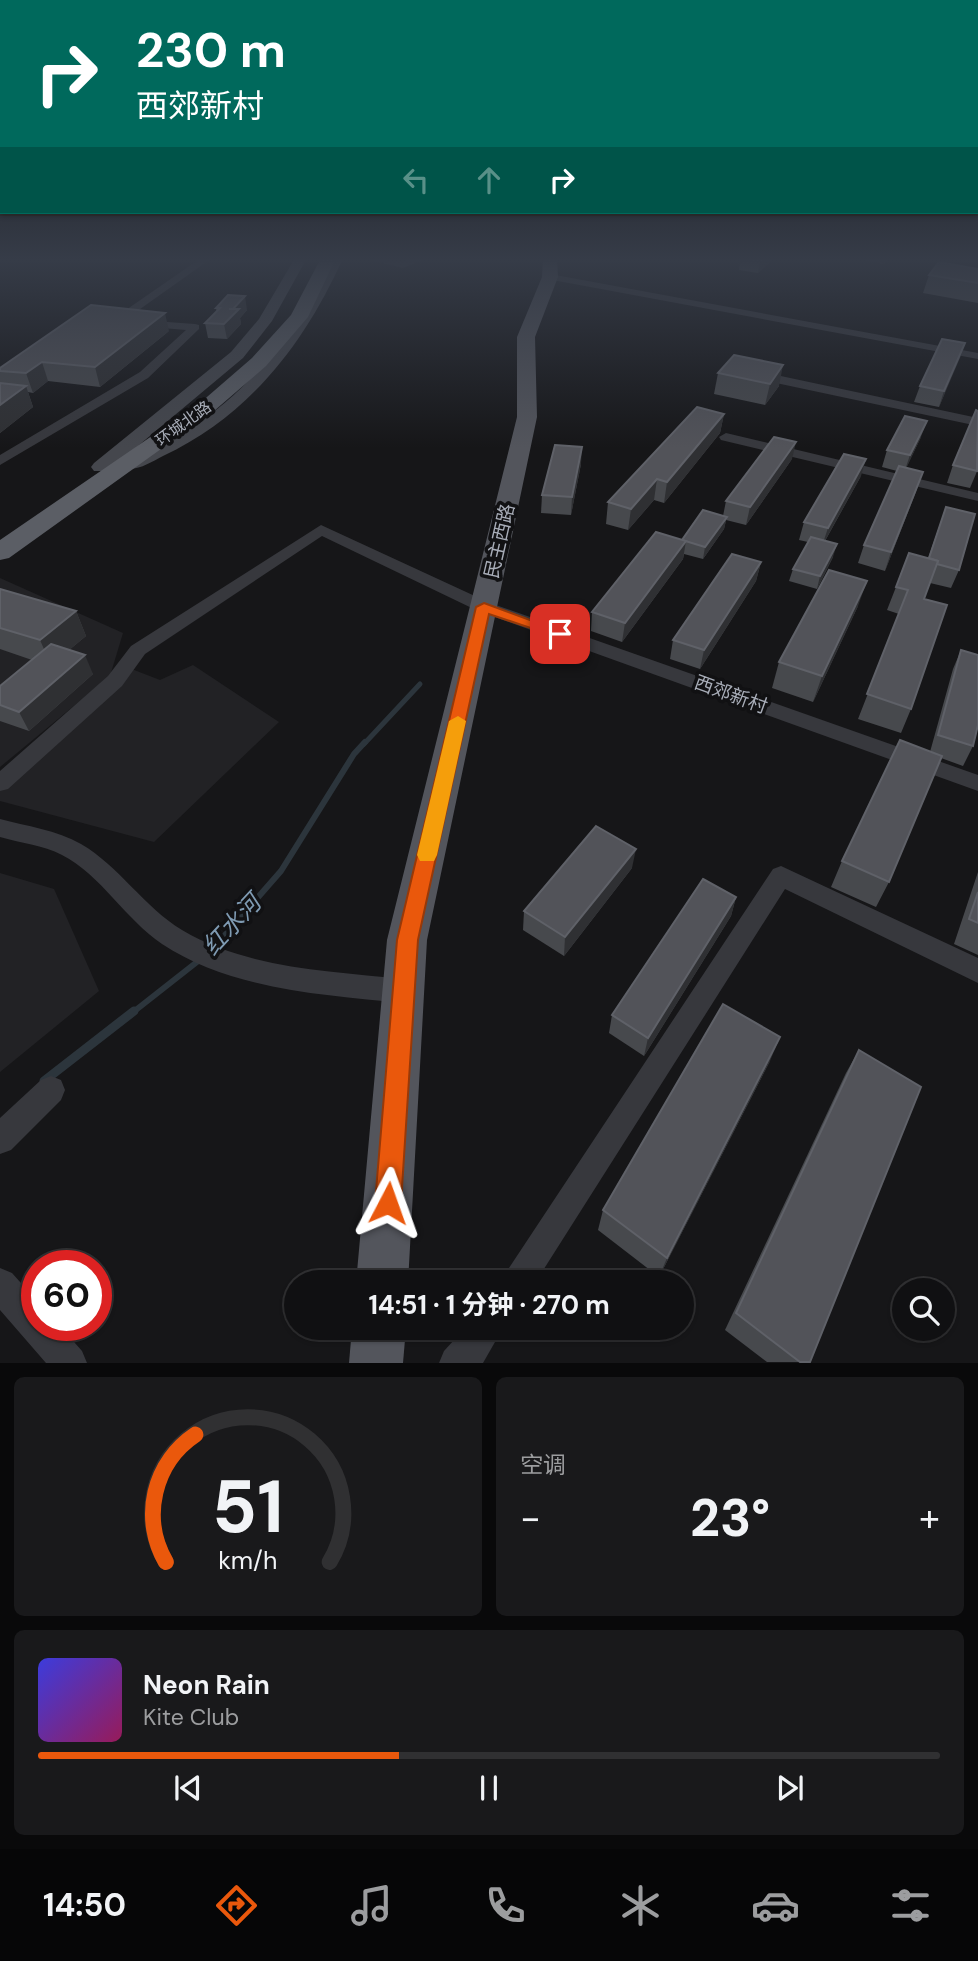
<!DOCTYPE html>
<html lang="zh">
<meta charset="utf-8">
<style>
body{margin:0;font-family:"DM Sans","Noto Sans SC",sans-serif;background:#19191b;color:#f1f3f6;height:100vh;display:flex;flex-direction:column;font-size:26px;white-space:nowrap}
*{box-sizing:border-box;margin:0}
p{font-size:23px;color:#9c9d9f}
.icon{flex:none;width:38px;height:38px;fill:none;stroke:currentColor;stroke-width:2;stroke-linecap:round;stroke-linejoin:round}
.map{position:relative;height:1363px;overflow:hidden}
.sheet{display:flex;flex-direction:column;gap:14px;padding:14px;background:#09090a;flex:1}
.sheet>*{flex:none}
.banner{position:absolute;left:0px;top:0px;width:978px;height:214px;box-shadow:0 2px 5px #0004,0 0 0 2px #303032;background:#00695c;color:#fff;overflow:hidden}
.tools{position:absolute;left:892px;top:1278px;display:grid;gap:14px}
.tools a{display:grid;place-items:center;width:63px;height:63px;border-radius:50%;background:#101012;box-shadow:0 2px 5px #0004,0 0 0 2px #303032;font-size:35px}
.speed{position:absolute;left:21px;top:1250px;display:flex;gap:14px;font-size:35px;font-weight:700;text-align:center}
.speed>*{display:grid;place-content:center;width:91px;height:91px;border-radius:50%;background:#101012;box-shadow:0 2px 5px #0004,0 0 0 2px #303032;line-height:1}
.speed .limit{border:10px solid #d22;background:#fff;color:#111}
.pin{position:absolute;display:grid;place-items:center;width:60px;height:60px;color:#fff;margin:-30px;border-radius:14px;box-shadow:0 4px 10px #0006}
.me{position:absolute;width:77px;margin:-38px;rotate:4deg;stroke-linejoin:round;filter:drop-shadow(0 0 5px #0008)}
.turn{display:flex;align-items:center;gap:24px;height:147px;padding:0 21px;font-size:32px}
.turn .icon{width:91px;height:91px;stroke-width:2.5}
.turn b{display:block;font-size:49px;line-height:60px}
.lanes{display:flex;align-items:center;height:66px;padding:0 21px;background:#0003;justify-content:center;gap:35px;direction:ltr}
.lanes .off{opacity:.35}
.big{font-size:52px;font-weight:700;line-height:1.1}
.sheet .widget{flex:1;display:flex;flex-direction:column;justify-content:center;gap:10px;min-width:0;padding:0 24px;border-radius:10px;background:#19191b}
.sheet .dial{align-items:center;gap:0}
.dial svg{height:182px;overflow:visible;fill:none;stroke:#303032;stroke-width:7;stroke-linecap:round;text-anchor:middle}
.dial text{fill:#f1f3f6;stroke:none}
.song{display:flex;align-items:center;gap:21px}
.cover{width:84px;height:84px;border-radius:10px;background:linear-gradient(135deg,hsl(240 70% 55%),hsl(330 70% 35%))}
.played{height:7px;border-radius:4px;background:linear-gradient(90deg,#ea580c 40%,#303032 40%)}
.keys{display:flex;justify-content:space-around;direction:ltr}
.heat{display:flex;justify-content:space-between;align-items:center;font-size:38px;direction:ltr}
.sheet .tiles{flex:1;display:grid;gap:14px;grid-template-columns:1fr 1fr}
.widget:last-child{grid-column:span 2}
.trip{position:absolute;left:284px;top:1270px;width:410px;height:70px;border-radius:35px;background:#101012;box-shadow:0 2px 5px #0004,0 0 0 2px #303032;font-weight:700;line-height:70px;text-align:center}
.tabs{display:flex;height:112px;justify-content:space-around;align-items:center;background:#060607;color:#9c9d9f}
.tabs .icon{width:49px;height:49px}
.tabs .selected{color:#ea580c}
.tabs b{font-size:32px;color:#f1f3f6}
.map>svg:first-child{display:block}
.built{fill:#222225}
.lines{fill:none;stroke-linecap:round;stroke-linejoin:round}
.stream-far2{stroke:#2c353c;stroke-width:5}
.stream-far1{stroke:#2c353c;stroke-width:6}
.stream{stroke:#2c353c;stroke-width:9}
.minor{fill:#37383d;fill-rule:evenodd}
.secondary{fill:#45474d;fill-rule:evenodd}
.primary{fill:#53555c;fill-rule:evenodd}
.trunk{fill:#5b5e65;fill-rule:evenodd}
.wall{fill:#47494d}
.shaded-wall{fill:#2f3033}
.building{fill:#525359;stroke:#5f6168;stroke-width:2}
.route{fill:#ea580c;stroke:#983908;stroke-width:2}
.slow{fill:#f59e0b}
.labels{text-anchor:middle;stroke-width:7;stroke-linejoin:round;paint-order:stroke}
.far-street-label{font-size:16px;fill:#a8adb8;stroke:#111113}
.street-label{font-size:19px;fill:#a8adb8;stroke:#111113}
.near-water-label{font-size:24px;font-style:italic;fill:#7f9bb3;stroke:#111113}
</style>
<div class="map">
<svg width="978" height="1363" viewBox="0 0 978 1363">
<rect width="100%" height="100%" fill="#161618"/>
<!-- built -->
<g class="built">
<path d="M 0,578 L 123,633 L 110,676 L 0,767 Z"/>
<path d="M 193,665 L 279,722 L 154,842 L 0,801 L 0,786 L 129,668 L 160,680 Z"/>
<path d="M 0,873 L 54,889 L 99,991 L 0,1072 Z"/>
</g>
<g class="lines">
<!-- stream-far2 -->
<path class="stream-far2" d="M 364,744 L 420,684"/>
<!-- stream-far1 -->
<g class="stream-far1">
<path d="M 212,950 L 281,871 L 354,754 L 365,742"/>
<path d="M 132,1013 L 202,958"/>
</g>
<!-- stream -->
<path class="stream" d="M 44,1081 L 134,1011"/>
<!-- minor -->
<g class="minor">
<path d="M 201,258 L 212,258 L 126,319 L 195,324 L 199,325 L 199,329 L 148,378 L 0,465 L 0,455 L 140,372 L 186,330 L 115,324 L 110,321 Z"/>
<path d="M 362,258 L 402,262 L 415,258 L 427,258 L 403,268 Z"/>
<path d="M 857,258 L 878,258 L 888,261 L 883,264 Z"/>
<path d="M 550,274 L 978,353 L 978,359 L 547,279 Z"/>
<path d="M 757,371 L 978,418 L 978,426 L 753,378 L 753,372 Z"/>
<path d="M 726,433 L 978,493 L 978,501 L 721,440 L 719,437 Z"/>
<path d="M 321,525 L 490,603 L 978,775 L 978,791 L 478,611 L 322,536 L 145,654 L 122,686 L 8,789 L 0,791 L 0,771 L 108,676 L 131,646 Z"/>
<path d="M 0,819 C 26,826 57,830 81,844 C 119,866 144,907 182,930 C 248,969 330,971 404,979 L 413,982 L 417,991 L 413,1000 L 404,1003 C 323,995 232,990 162,944 C 125,919 101,875 62,855 C 43,845 20,843 0,837 Z"/>
<path d="M 781,866 L 978,958 L 978,983 L 785,889 L 535,1283 L 499,1283 L 773,869 Z"/>
<path d="M 51,1076 L 61,1080 L 65,1090 L 61,1100 L 11,1150 L 0,1154 L 0,1118 L 41,1080 Z"/>
<path d="M 0,1268 L 12,1273 L 37,1301 L 37,1325 L 59,1325 L 82,1351 L 87,1363 L 46,1363 L 0,1310 Z"/>
<path d="M 465,1328 L 503,1328 L 483,1363 L 439,1363 L 444,1351 Z"/>
</g>
<!-- secondary -->
<g class="secondary">
<path d="M 295,258 L 307,258 L 272,321 L 243,358 L 108,471 L 94,471 L 91,467 L 94,463 L 231,352 L 259,319 Z"/>
<path d="M 331,258 L 343,258 C 305,343 249,416 163,456 C 151,462 137,472 123,468 L 120,464 L 123,460 C 146,449 170,440 191,427 C 255,389 299,323 331,258 Z"/>
</g>
<!-- primary -->
<g class="primary">
<path d="M 543,258 L 557,258 L 558,277 L 535,337 L 537,417 L 427,940 L 408,1283 L 356,1283 L 387,940 L 517,417 L 517,337 L 542,277 Z"/>
<path d="M 352,1328 L 406,1328 L 403,1363 L 349,1363 Z"/>
</g>
<!-- trunk -->
<path class="trunk" d="M 321,258 L 336,258 L 308,317 L 266,366 L 214,411 L 9,558 L 0,560 L 0,540 L 200,403 L 252,358 L 291,315 Z"/>
</g>
<!-- wall -->
<g class="wall">
<path d="M 741,258 L 770,262 L 758,273 L 739,270 Z"/>
<path d="M 978,269 L 978,303 L 923,293 L 929,275 Z"/>
<path d="M 216,308 L 247,310 L 240,318 L 241,324 L 227,339 L 208,338 L 205,323 L 216,312 Z"/>
<path d="M 169,331 L 100,387 L 48,381 L 33,393 L 28,392 L 33,407 L 0,433 L 0,368 Z"/>
<path d="M 965,343 L 939,407 L 914,402 L 920,386 Z"/>
<path d="M 718,373 L 779,386 L 765,405 L 714,394 Z"/>
<path d="M 724,414 L 720,433 L 664,503 L 654,500 L 628,530 L 606,524 L 608,502 Z"/>
<path d="M 921,437 L 906,468 L 917,489 L 885,571 L 858,563 L 864,545 L 897,471 L 882,467 L 887,450 Z"/>
<path d="M 792,459 L 746,525 L 726,520 L 724,529 L 703,559 L 684,554 L 683,559 L 622,642 L 591,631 L 592,612 L 682,540 L 723,516 L 726,501 Z"/>
<path d="M 581,464 L 571,515 L 541,513 L 542,495 Z"/>
<path d="M 953,465 L 978,469 L 970,488 L 947,483 Z"/>
<path d="M 861,476 L 825,541 L 833,557 L 817,589 L 789,581 L 793,569 L 808,542 L 799,540 L 804,522 Z"/>
<path d="M 946,507 L 959,570 L 951,588 L 930,583 L 924,599 L 911,709 L 901,733 L 858,719 L 899,614 L 887,610 L 896,587 L 928,558 Z"/>
<path d="M 761,562 L 756,581 L 700,669 L 670,659 L 673,640 Z"/>
<path d="M 0,589 L 76,611 L 86,636 L 69,650 L 93,674 L 29,731 L 0,721 L 0,686 L 32,660 L 0,649 Z"/>
<path d="M 858,606 L 813,702 L 772,688 L 779,662 Z"/>
<path d="M 961,650 L 973,746 L 963,766 L 941,758 L 889,882 L 876,907 L 831,887 L 842,861 L 930,752 L 953,669 Z"/>
<path d="M 632,868 L 564,956 L 523,930 L 524,911 Z"/>
<path d="M 978,872 L 978,955 L 954,944 Z"/>
<path d="M 736,897 L 731,916 L 644,1056 L 609,1033 L 612,1015 Z"/>
<path d="M 859,1050 L 810,1362 L 767,1362 L 725,1330 L 846,1073 Z"/>
<path d="M 770,1061 L 659,1277 L 598,1230 L 603,1210 Z"/>
</g>
<!-- shaded-wall -->
<g class="shaded-wall">
<path d="M 764,258 L 771,258 L 770,262 L 758,273 L 760,261 Z"/>
<path d="M 245,296 L 247,310 L 240,318 L 241,324 L 227,339 L 224,324 L 233,309 Z"/>
<path d="M 165,313 L 169,331 L 100,387 L 95,367 Z"/>
<path d="M 965,343 L 960,358 L 939,407 L 944,391 Z"/>
<path d="M 42,362 L 48,381 L 33,393 L 26,373 Z"/>
<path d="M 783,365 L 779,386 L 765,405 L 770,384 Z"/>
<path d="M 26,386 L 33,407 L 0,433 L 0,405 Z"/>
<path d="M 724,414 L 720,433 L 664,503 L 667,482 Z"/>
<path d="M 927,421 L 921,437 L 904,473 L 910,455 Z"/>
<path d="M 796,442 L 792,459 L 746,525 L 750,507 Z"/>
<path d="M 582,447 L 581,464 L 571,515 L 572,497 Z"/>
<path d="M 866,459 L 861,476 L 822,546 L 828,528 Z"/>
<path d="M 923,472 L 917,489 L 885,571 L 891,552 Z"/>
<path d="M 657,479 L 654,500 L 628,530 L 631,509 Z"/>
<path d="M 727,517 L 724,529 L 703,559 L 705,547 Z"/>
<path d="M 686,541 L 683,559 L 622,642 L 625,623 Z"/>
<path d="M 837,544 L 833,557 L 817,589 L 820,576 Z"/>
<path d="M 761,562 L 756,581 L 700,669 L 704,650 Z"/>
<path d="M 867,581 L 858,606 L 813,702 L 822,676 Z"/>
<path d="M 76,611 L 86,636 L 51,665 L 40,640 Z"/>
<path d="M 85,655 L 93,674 L 29,731 L 19,712 Z"/>
<path d="M 636,849 L 632,868 L 564,956 L 565,937 Z"/>
<path d="M 736,897 L 731,916 L 644,1056 L 648,1038 Z"/>
<path d="M 780,1037 L 770,1061 L 659,1277 L 667,1258 Z"/>
</g>
<!-- building -->
<g class="building">
<path d="M 741,258 L 764,258 L 760,261 Z"/>
<path d="M 939,262 L 978,269 L 978,283 L 929,275 Z"/>
<path d="M 228,295 L 245,296 L 233,309 L 229,309 L 239,309 L 224,324 L 205,323 L 220,308 L 216,308 Z"/>
<path d="M 91,305 L 165,313 L 95,367 L 42,362 L 26,373 L 0,371 L 0,368 Z"/>
<path d="M 942,339 L 965,343 L 944,391 L 920,386 Z"/>
<path d="M 734,355 L 783,365 L 770,384 L 718,373 Z"/>
<path d="M 0,383 L 26,386 L 0,405 Z"/>
<path d="M 697,407 L 724,414 L 667,482 L 657,479 L 631,509 L 608,502 Z"/>
<path d="M 976,410 L 978,411 L 977,471 L 953,465 Z"/>
<path d="M 905,416 L 927,421 L 910,455 L 887,450 Z"/>
<path d="M 774,437 L 796,442 L 750,507 L 726,501 Z"/>
<path d="M 555,445 L 582,447 L 572,497 L 542,495 Z"/>
<path d="M 844,454 L 866,459 L 828,528 L 804,522 Z"/>
<path d="M 899,466 L 923,472 L 891,552 L 864,545 Z"/>
<path d="M 946,507 L 975,514 L 959,570 L 937,564 L 938,561 L 929,558 Z"/>
<path d="M 703,510 L 727,517 L 705,547 L 682,540 Z"/>
<path d="M 656,532 L 686,541 L 625,623 L 592,612 Z"/>
<path d="M 811,537 L 837,544 L 820,576 L 793,569 Z"/>
<path d="M 909,553 L 938,561 L 924,599 L 947,605 L 911,709 L 867,694 L 908,590 L 896,587 Z"/>
<path d="M 732,554 L 761,562 L 704,650 L 673,640 Z"/>
<path d="M 829,570 L 867,581 L 822,676 L 779,662 Z"/>
<path d="M 0,589 L 76,611 L 40,640 L 0,628 Z"/>
<path d="M 51,644 L 85,655 L 19,712 L 0,705 L 0,686 Z"/>
<path d="M 961,650 L 978,655 L 978,725 L 973,746 L 938,735 Z"/>
<path d="M 900,740 L 942,756 L 889,882 L 842,861 Z"/>
<path d="M 596,826 L 636,849 L 565,937 L 524,911 Z"/>
<path d="M 703,879 L 736,897 L 648,1038 L 612,1015 Z"/>
<path d="M 978,892 L 978,923 L 969,919 Z"/>
<path d="M 723,1004 L 780,1037 L 667,1258 L 603,1210 Z"/>
<path d="M 859,1050 L 921,1087 L 810,1362 L 800,1362 L 736,1313 Z"/>
</g>
<!-- sky -->
<linearGradient id="sky" x2="0" y2="1"><stop stop-color="#0c0c0d"/><stop offset="0.58" stop-color="#363c48"/><stop offset="1" stop-color="#363c48" stop-opacity="0"/></linearGradient>
<rect width="978" height="448" fill="url(#sky)"/>
<!-- route -->
<path class="route" d="M 484,603 L 568,634 L 560,638 L 489,614 L 418,940 L 401,1203 L 397,1212 L 388,1216 L 379,1212 L 375,1203 L 397,940 L 476,607 Z"/>
<!-- slow -->
<path class="slow" d="M 458,716 L 466,721 L 437,855 L 434,861 L 420,861 L 417,855 L 449,721 Z"/>
<g class="labels">
<!-- far-street labels -->
<g class="far-street-label">
<text transform="translate(183 423) rotate(-36)" y="6">环城北路</text>
</g>
<!-- street labels -->
<g class="street-label">
<text transform="translate(499 541) rotate(-77)" y="7">民主西路</text>
<text transform="translate(731 694) rotate(20)" y="7">西郊新村</text>
</g>
<!-- near-water labels -->
<g class="near-water-label">
<text transform="translate(232 925) rotate(-47)" y="8">红水河</text>
</g>
</g>
</svg>
<div class="tools">
<a><svg class="icon" aria-label="search" viewBox="0 0 24 24"><circle cx="10" cy="10" r="6"/><path d="M15 15l6 6"/></svg></a>
</div>
<div class="speed"><div class="limit">60</div></div>
<div class="pin" style="left:560px;top:634px;background:#d93025"><svg class="icon" aria-label="arrive" viewBox="0 0 24 24"><path d="M6 21V4h12l-3 4 3 4H6"/></svg></div>
<svg class="me" style="left:388px;top:1203px" viewBox="-20 -20 40 40"><path d="M0-17L14 15 0 8-14 15z" fill="#ea580c" stroke="#fff" stroke-width="4"/></svg>
<div class="trip">14:51 · 1 分钟 · 270 m</div>
<div class="banner">
<div class="turn"><svg class="icon" aria-label="right" viewBox="0 0 24 24"><path d="M7 20v-9h11M14 6l5 5-5 5"/></svg><div><b>230 m</b>西郊新村</div></div>
<div class="lanes"><svg class="icon off" aria-label="left" viewBox="0 0 24 24"><path d="M17 20v-9H6M10 6l-5 5 5 5"/></svg><svg class="icon off" aria-label="ahead" viewBox="0 0 24 24"><path d="M12 20V5M6 11l6-6 6 6"/></svg><svg class="icon" aria-label="right" viewBox="0 0 24 24"><path d="M7 20v-9h11M14 6l5 5-5 5"/></svg></div>
</div>
</div>
<section class="sheet">
<div class="tiles">
<div class="widget dial"><svg viewBox="0 0 100 80">
<path d="M14 69A42 42 0 1 1 86 69"/>
<path d="M14 69A42 42 0 0 1 27 13" stroke="#ea580c"/>
<text x="50" y="56" font-size="32" font-weight="700">51</text>
<text x="50" y="72" font-size="11">km/h</text>
</svg></div>
<div class="widget"><p>空调</p>
<div class="heat"><a>−</a><b class="big">23°</b><a>+</a></div>
</div>
<div class="widget">
<div class="song"><i class="cover"></i><div><b>Neon Rain</b><p>Kite Club</p></div></div>
<div class="played"></div>
<div class="keys"><svg class="icon" aria-label="previous" viewBox="0 0 24 24"><path d="M18 5L8 12l10 7zM5 5v14"/></svg><svg class="icon" aria-label="pause" viewBox="0 0 24 24"><path d="M8 5v14M16 5v14"/></svg><svg class="icon" aria-label="next" viewBox="0 0 24 24"><path d="M6 5l10 7-10 7zM19 5v14"/></svg></div>
</div>
</div>
</section>
<nav class="tabs">
<b>14:50</b>
<svg class="icon selected" aria-label="directions" viewBox="0 0 24 24"><path d="M12 3l9 9-9 9-9-9zM9 14v-3h6M13 9l2 2-2 2"/></svg>
<svg class="icon" aria-label="music" viewBox="0 0 24 24"><path d="M9 18V5l10-2v13"/><circle cx="6" cy="18" r="3"/><circle cx="16" cy="16" r="3"/></svg>
<svg class="icon" aria-label="phone" viewBox="0 0 24 24"><path d="M5 4h4l2 5-3 2q2 4 5 5l2-3 5 2v4C11 20 4 13 5 4z"/></svg>
<svg class="icon" aria-label="climate" viewBox="0 0 24 24"><path d="M12 3v18M4 7l16 10M4 17L20 7"/></svg>
<svg class="icon" aria-label="car" viewBox="0 0 24 24"><path d="M5 17H2v-5l4-1 3-4h7l3 4 3 1v5h-3M9 17h6M6 11h13"/><circle cx="7" cy="17" r="2"/><circle cx="17" cy="17" r="2"/></svg>
<svg class="icon" aria-label="filters" viewBox="0 0 24 24"><path d="M4 7h16M4 17h16"/><circle cx="9" cy="7" r="2"/><circle cx="15" cy="17" r="2"/></svg>
</nav>
